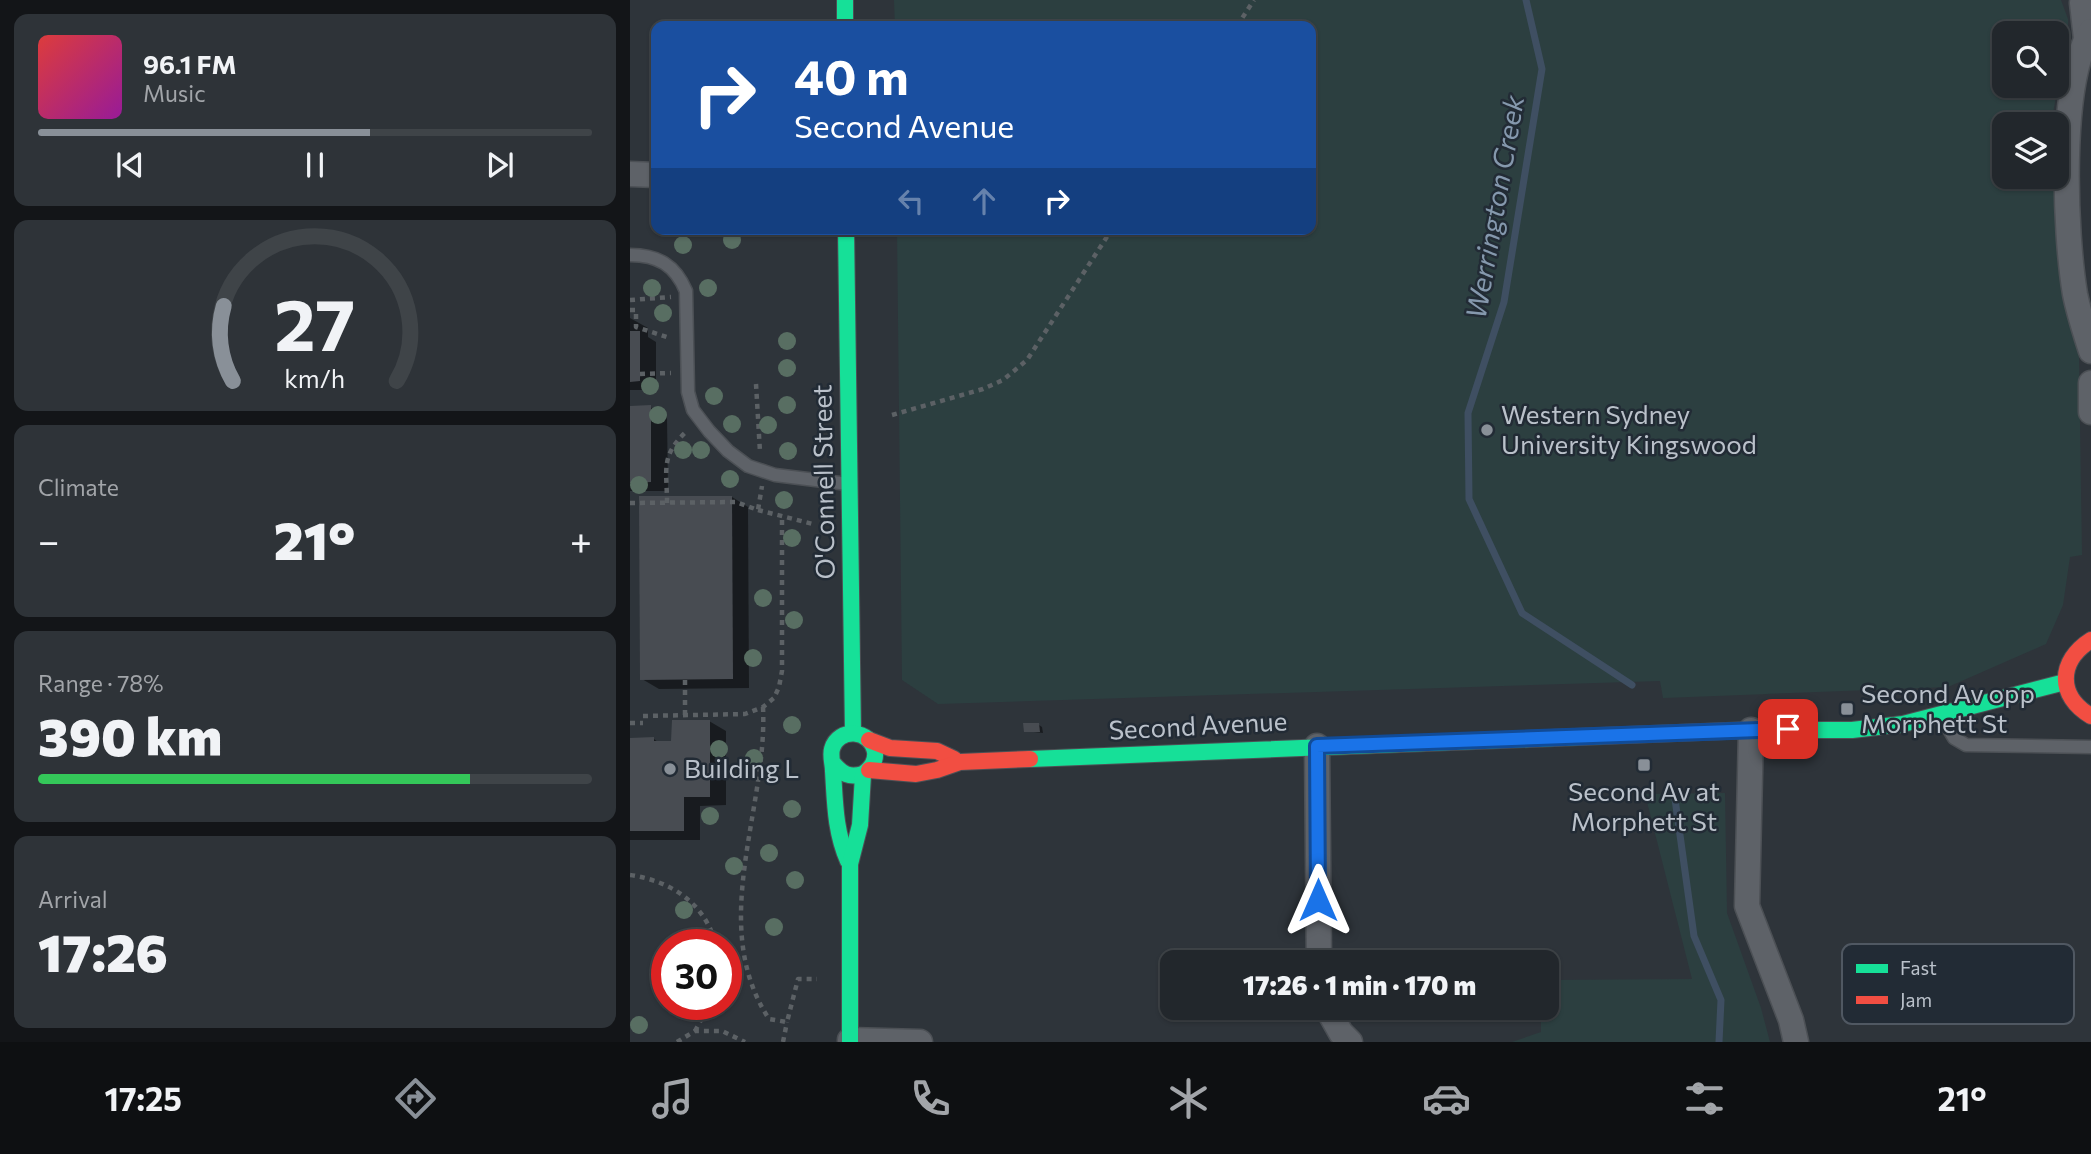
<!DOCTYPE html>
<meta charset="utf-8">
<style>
body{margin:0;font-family:Commissioner,sans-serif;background:#2e3338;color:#f1f3f6;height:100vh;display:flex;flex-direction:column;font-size:26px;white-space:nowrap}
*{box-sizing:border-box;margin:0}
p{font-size:23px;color:#a2a5a9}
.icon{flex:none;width:38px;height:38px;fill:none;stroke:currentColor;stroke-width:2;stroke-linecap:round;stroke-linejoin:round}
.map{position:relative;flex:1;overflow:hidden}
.side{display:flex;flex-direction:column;gap:14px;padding:14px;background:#131518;width:630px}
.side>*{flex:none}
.hud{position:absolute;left:21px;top:21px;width:665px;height:214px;border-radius:14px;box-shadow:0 2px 5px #0004,0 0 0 2px #3f4448;background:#1a4fa0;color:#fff;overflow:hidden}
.controls{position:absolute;left:1362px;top:21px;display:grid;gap:14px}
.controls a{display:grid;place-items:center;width:77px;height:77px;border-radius:14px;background:#22272c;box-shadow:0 2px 5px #0004,0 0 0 2px #3f4448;font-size:35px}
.speed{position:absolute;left:21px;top:929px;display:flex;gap:14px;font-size:35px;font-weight:700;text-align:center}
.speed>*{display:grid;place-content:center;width:91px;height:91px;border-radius:50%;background:#22272c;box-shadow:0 2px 5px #0004,0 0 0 2px #3f4448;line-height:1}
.speed .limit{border:10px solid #d22;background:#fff;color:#111}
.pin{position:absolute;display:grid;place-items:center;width:60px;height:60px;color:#fff;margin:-30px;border-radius:14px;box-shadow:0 4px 10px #0006}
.me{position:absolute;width:77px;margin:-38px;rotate:0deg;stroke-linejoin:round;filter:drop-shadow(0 0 5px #0008)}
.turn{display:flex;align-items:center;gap:24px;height:147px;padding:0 28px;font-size:32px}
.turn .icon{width:91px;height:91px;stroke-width:2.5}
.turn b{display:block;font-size:49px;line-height:60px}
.lanes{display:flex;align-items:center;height:66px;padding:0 28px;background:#0003;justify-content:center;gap:35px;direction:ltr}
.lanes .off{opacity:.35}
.big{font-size:52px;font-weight:800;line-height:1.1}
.side .tile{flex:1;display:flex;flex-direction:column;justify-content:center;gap:10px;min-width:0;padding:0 24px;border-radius:14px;background:#2e3338}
.side .dial{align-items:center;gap:0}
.dial svg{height:182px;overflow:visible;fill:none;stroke:#3f4448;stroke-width:7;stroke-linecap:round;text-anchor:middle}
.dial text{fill:#f1f3f6;stroke:none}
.song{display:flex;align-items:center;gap:21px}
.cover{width:84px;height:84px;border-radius:10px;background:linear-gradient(135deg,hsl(0 70% 55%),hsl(300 70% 35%))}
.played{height:7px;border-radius:4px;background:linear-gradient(90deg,#899098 60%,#3f4448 60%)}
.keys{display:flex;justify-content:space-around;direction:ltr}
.heat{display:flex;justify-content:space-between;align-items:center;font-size:38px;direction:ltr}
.charge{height:10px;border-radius:5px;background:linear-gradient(90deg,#34c759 78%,#3f4448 0)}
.trip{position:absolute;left:530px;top:950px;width:399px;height:70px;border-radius:14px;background:#22272c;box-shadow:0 2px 5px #0004,0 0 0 2px #3f4448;font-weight:800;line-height:70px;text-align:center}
.tabs{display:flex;height:112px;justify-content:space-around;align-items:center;background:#0e1012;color:#a2a5a9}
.tabs .icon{width:49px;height:49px}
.tabs .selected{color:#899098}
.tabs b{font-size:32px;color:#f1f3f6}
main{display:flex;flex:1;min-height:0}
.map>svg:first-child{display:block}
.green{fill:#2c3f40;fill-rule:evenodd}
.shadow{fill:#0007}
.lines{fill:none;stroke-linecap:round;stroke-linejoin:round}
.stream{stroke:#3f4f62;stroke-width:7}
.building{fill:#484c52}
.lane-casing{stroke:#4c5055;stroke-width:15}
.street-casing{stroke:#4c5055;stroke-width:27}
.fast-casing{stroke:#4c5055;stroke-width:18}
.jam-casing{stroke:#4c5055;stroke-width:18}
.path{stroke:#5c6165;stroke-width:4.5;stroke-dasharray:5 5;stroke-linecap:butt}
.lane{stroke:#5e6268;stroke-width:12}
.street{stroke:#5e6268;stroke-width:24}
.fast{stroke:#16e098;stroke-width:16}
.jam{stroke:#f24e42;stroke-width:16}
.tree{fill:#586e62}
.route-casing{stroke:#114b97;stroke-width:18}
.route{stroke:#1a73e8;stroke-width:12}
.poi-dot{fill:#899098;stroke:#222b35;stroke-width:2.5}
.labels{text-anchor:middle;stroke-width:5;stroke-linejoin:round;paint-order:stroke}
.poi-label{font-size:26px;fill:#bac1ca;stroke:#222b35;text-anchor:start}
.street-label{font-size:26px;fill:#bac1ca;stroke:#222b35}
.water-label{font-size:28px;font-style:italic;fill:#8598ad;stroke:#222b35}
.key{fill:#222b35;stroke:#505862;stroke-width:2}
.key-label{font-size:19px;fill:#bac1ca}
</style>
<main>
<section class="side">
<div class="tile">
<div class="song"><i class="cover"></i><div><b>96.1 FM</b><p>Music</p></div></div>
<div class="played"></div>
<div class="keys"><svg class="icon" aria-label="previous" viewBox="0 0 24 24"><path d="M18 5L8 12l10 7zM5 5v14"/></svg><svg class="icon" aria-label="pause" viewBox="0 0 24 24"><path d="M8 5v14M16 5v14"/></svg><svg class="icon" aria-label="next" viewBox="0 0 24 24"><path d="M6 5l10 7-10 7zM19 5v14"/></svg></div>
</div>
<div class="tile dial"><svg viewBox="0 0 100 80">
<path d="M14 69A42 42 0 1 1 86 69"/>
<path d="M14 69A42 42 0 0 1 10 36" stroke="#899098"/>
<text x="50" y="56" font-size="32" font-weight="700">27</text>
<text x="50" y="72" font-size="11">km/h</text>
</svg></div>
<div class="tile"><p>Climate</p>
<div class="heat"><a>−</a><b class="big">21°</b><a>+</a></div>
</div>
<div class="tile"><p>Range · 78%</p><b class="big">390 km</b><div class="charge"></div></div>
<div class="tile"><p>Arrival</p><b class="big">17:26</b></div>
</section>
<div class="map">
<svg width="1461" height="1042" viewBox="0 0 1461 1042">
<rect width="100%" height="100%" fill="#2e343a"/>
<!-- green -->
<g class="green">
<path d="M 264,0 L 1431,0 L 1438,19 L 1438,31 L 1421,124 L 1374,124 L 1374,177 L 1425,177 L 1433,299 L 1449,357 L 1452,555 L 1440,557 L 1433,605 L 1416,644 L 1318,687 L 1033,698 L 1030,681 L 308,704 L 272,680 L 267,229 L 681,229 L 681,26 L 265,26 ZM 1374,33 L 1426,33 L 1426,86 L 1374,86 Z"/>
<path d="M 1095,793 L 1097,913 L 1131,1008 L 1140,1042 L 882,1042 L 911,1032 L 911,1008 L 917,1008 L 917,980 L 1062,979 L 1015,794 Z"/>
</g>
<!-- shadow -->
<g class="shadow">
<path d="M 0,318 L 18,328 L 18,337 L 26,342 L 26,390 L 0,390 Z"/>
<path d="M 0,407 L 20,407 L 37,417 L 38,491 L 0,491 Z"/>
<path d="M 102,497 L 118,507 L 119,688 L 29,689 L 12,679 Z"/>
<path d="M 79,721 L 96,731 L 96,805 L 70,806 L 70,840 L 0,840 L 0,739 L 24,739 L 29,743 L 43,743 Z"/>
<path d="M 409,725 L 412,727 L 413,733 L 395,731 Z"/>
</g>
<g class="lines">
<!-- stream -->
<g class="stream">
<path d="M 896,0 L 912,69 L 874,302 L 838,413 L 839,499 L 892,613 L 1002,685"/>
<path d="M 1045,799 L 1064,936 L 1091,1000 L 1089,1042"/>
</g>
</g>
<!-- building -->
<g class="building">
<path d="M 0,331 L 10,331 L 10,381 L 0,382 Z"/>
<path d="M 21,405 L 21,482 L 0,483 L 0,406 Z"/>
<path d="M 9,496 L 102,496 L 103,679 L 10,680 Z"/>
<path d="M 42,720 L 80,720 L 80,797 L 54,797 L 54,831 L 0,831 L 0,738 L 24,737 L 24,741 L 41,741 Z"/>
<path d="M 393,723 L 409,723 L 410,732 L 394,732 Z"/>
</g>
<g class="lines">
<!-- lane casing -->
<g class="lane-casing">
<g id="lane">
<path d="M 0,255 C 28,255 45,265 56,291 L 58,392 L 63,410 L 79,431 L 98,451 L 118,466 L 145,475 L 218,484"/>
<path d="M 1311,716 L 1324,738 L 1336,745 L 1461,747"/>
</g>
</g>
<!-- street casing -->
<g class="street-casing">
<g id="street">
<path d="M 1452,3 L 1456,39"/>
<path d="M 1461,31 C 1428,82 1435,234 1445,294 C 1449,314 1455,332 1461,351"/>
<path d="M 0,174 L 26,175"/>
<path d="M 1461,383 L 1461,412"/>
<path d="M 1121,730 L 1117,906 L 1161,1020 L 1166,1042"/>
<path d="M 687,746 L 689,962"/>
<path d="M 697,1008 L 711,1033 L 720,1042"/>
<path d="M 220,1040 L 290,1042"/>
</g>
</g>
<!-- fast casing -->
<g class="fast-casing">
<g id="fast">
<path d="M 215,0 L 215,26"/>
<path d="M 216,229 L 223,733"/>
<path d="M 400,759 L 1121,730 L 1222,730 L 1273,724 L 1435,682"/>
<path d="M 203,763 C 212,774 219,778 233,774 C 241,768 246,762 245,752 C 241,729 208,727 202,749 C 200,756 203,764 203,771 C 205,802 205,832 218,861"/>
<path d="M 220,1042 L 220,864 L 230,825 L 233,775"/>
</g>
</g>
<!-- jam casing -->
<g class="jam-casing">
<g id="jam">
<path d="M 1461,640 C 1428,661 1427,696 1461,716"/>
<path d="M 239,740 L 260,748 L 307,751 L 324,759"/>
<path d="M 239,770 L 286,774 L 307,770 L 330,762 L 400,759"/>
</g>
</g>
<!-- path -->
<g class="path">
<path d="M 607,26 L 624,0"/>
<path d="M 0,300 L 41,297"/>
<path d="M 0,310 L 6,310 L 6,327 L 40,338"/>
<path d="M 10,374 L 41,373"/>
<path d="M 126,384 L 130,452"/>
<path d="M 262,415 L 353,389 L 373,380 L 397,360 L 482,229"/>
<path d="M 0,503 L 106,502 L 128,510 L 132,486"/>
<path d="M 37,503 C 37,469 30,456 57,431"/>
<path d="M 128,510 L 183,524"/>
<path d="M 55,680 L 55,720"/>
<path d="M 133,707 C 138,810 77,924 139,1019 L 157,1022 L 168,979 L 187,979"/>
<path d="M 13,716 L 115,714 L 133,707 L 144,698 L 149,687 L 152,671 L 152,516"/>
<path d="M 0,723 L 13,723"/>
<path d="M 0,875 C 41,881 75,903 86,945"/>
<path d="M 96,962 L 113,952"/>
<path d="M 65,1031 L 80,1004"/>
<path d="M 47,1042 L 65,1031 L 92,1031 L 115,1042"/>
<path d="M 153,1042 L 157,1022"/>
</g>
<!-- lane -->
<use href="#lane" class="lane"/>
<!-- street -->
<use href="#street" class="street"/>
<!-- fast -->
<use href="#fast" class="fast"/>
<!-- jam -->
<use href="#jam" class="jam"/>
</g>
<!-- trees -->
<g class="tree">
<circle cx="102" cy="240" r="9"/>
<circle cx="53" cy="245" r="9"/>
<circle cx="22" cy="288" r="9"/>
<circle cx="78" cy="288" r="9"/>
<circle cx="33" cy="313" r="9"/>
<circle cx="157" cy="341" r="9"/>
<circle cx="157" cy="368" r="9"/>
<circle cx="20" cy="386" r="9"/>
<circle cx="84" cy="396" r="9"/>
<circle cx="157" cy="405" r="9"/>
<circle cx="28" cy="415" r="9"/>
<circle cx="102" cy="424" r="9"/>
<circle cx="138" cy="425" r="9"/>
<circle cx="53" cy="450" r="9"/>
<circle cx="71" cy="450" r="9"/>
<circle cx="158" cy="451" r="9"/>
<circle cx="100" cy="479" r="9"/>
<circle cx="9" cy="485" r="9"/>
<circle cx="154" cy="500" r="9"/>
<circle cx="162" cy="538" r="9"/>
<circle cx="133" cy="598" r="9"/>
<circle cx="164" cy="620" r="9"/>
<circle cx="123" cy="658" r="9"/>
<circle cx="162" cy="725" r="9"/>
<circle cx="89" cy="749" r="9"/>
<circle cx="124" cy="758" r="9"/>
<circle cx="162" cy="809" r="9"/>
<circle cx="80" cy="816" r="9"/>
<circle cx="139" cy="853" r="9"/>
<circle cx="104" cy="866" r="9"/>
<circle cx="165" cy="880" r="9"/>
<circle cx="54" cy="910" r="9"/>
<circle cx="144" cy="927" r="9"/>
<circle cx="9" cy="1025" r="9"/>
</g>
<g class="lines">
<!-- route casing -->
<g class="route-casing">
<path id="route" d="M 688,900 L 687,746 L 1158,729"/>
</g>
<!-- route -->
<use href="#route" class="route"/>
</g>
<!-- markers -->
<g class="poi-dot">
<circle cx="857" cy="430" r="7"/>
<rect x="1210" y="702" width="14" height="14" rx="3.5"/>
<rect x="1007" y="758" width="14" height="14" rx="3.5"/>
<circle cx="40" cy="769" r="7"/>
</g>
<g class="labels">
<!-- poi labels -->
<g class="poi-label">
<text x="871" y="424">Western Sydney<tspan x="871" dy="30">University Kingswood</tspan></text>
<text x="1231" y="703">Second Av opp<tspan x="1231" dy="30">Morphett St</tspan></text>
<text x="54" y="778">Building L</text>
<text x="1014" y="801" text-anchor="middle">Second Av at<tspan x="1014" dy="30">Morphett St</tspan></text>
</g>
<!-- street labels -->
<g class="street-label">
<text transform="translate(194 482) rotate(-91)" y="9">O'Connell Street</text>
<text transform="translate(568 726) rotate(-3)" y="9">Second Avenue</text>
</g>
<!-- water labels -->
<g class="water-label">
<text transform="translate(865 207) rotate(-80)" y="10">Werrington Creek</text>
</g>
</g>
<!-- legend -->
<rect x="1212" y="944" width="232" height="80" rx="10" class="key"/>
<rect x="1226" y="964" width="32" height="9" fill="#16e098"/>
<rect x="1226" y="996" width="32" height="8" fill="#f24e42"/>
<g class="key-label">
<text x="1270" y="975">Fast</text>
<text x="1270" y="1007">Jam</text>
</g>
</svg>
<div class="controls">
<a><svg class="icon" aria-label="search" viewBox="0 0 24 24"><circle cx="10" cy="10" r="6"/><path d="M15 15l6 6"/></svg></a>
<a><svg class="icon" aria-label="layers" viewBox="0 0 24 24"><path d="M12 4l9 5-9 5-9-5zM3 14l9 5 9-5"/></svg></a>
</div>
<div class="speed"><div class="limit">30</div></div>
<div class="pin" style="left:1158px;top:729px;background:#d93025"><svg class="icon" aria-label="arrive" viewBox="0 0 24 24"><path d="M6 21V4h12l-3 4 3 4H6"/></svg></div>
<svg class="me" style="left:688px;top:900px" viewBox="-20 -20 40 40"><path d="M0-17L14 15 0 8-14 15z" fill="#1a73e8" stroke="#fff" stroke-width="4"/></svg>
<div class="trip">17:26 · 1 min · 170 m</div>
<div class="hud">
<div class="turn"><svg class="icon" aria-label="right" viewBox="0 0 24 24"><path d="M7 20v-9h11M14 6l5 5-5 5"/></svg><div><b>40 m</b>Second Avenue</div></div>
<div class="lanes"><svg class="icon off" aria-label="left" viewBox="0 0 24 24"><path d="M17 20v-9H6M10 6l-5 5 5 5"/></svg><svg class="icon off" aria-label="ahead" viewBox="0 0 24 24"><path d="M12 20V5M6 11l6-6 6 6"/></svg><svg class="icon" aria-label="right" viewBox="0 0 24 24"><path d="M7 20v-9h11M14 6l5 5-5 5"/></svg></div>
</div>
</div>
</main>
<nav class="tabs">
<b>17:25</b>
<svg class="icon selected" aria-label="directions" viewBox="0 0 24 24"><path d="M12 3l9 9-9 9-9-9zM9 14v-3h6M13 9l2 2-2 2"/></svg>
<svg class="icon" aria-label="music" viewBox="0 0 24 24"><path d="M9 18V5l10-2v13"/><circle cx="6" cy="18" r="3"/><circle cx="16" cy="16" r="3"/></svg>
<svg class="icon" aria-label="phone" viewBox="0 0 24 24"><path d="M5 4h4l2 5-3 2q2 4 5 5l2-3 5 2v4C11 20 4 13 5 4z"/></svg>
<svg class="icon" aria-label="climate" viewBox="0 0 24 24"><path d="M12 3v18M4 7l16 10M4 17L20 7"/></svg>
<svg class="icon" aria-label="car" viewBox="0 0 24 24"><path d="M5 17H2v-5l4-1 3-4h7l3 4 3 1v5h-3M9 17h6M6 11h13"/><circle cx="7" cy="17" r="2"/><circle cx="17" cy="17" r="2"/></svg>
<svg class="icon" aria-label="filters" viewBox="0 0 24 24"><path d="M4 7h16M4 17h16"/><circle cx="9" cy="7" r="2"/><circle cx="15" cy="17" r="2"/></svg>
<b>21°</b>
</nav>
